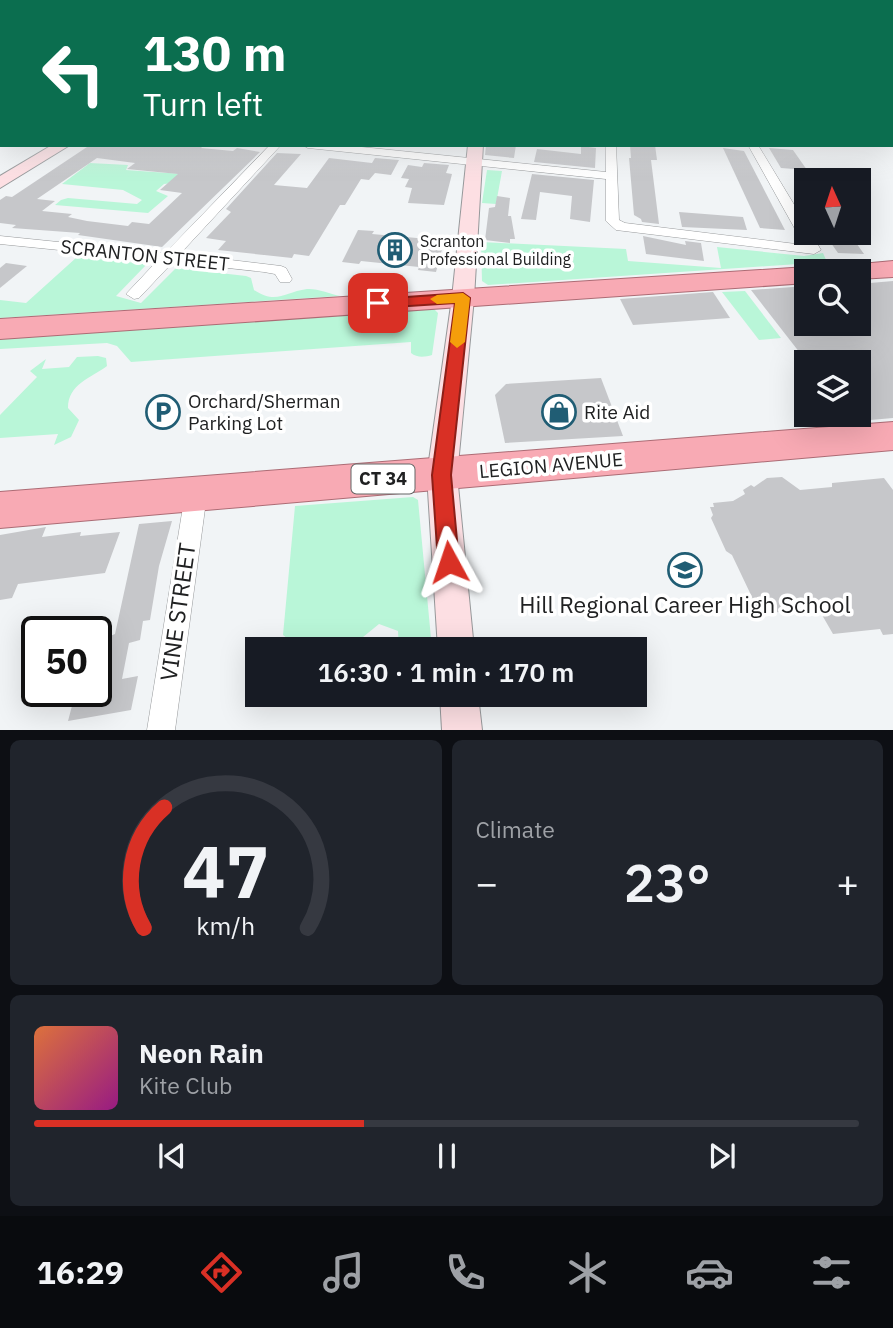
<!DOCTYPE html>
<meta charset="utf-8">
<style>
body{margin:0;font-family:"IBM Plex Sans",sans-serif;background:#20242c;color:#f1f3f6;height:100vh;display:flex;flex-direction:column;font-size:26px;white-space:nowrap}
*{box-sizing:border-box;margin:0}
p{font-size:23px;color:#9ea1a6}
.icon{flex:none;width:38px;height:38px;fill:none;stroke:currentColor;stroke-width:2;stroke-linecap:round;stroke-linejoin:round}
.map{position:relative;height:730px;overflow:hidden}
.panel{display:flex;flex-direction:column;gap:10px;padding:10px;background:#0d0f14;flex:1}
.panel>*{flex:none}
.guide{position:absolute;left:0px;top:0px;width:894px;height:147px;box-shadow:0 7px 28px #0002;background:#0b6e4f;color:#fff;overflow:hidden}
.needle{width:46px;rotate:357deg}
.buttons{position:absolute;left:794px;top:168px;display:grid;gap:14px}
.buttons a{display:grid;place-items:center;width:77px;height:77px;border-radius:0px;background:#171b24;box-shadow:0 7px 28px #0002;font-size:35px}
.speed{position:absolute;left:21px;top:616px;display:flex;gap:14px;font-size:35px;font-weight:700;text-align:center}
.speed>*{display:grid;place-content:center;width:91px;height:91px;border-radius:50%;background:#171b24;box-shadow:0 7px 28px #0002;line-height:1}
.speed .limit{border:4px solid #111;border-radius:10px;background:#fff;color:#111}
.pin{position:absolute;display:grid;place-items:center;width:60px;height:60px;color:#fff;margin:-30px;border-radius:14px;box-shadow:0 4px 10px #0006}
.me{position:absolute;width:77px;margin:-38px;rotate:355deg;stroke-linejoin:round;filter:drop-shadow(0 0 5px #0008)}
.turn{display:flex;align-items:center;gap:24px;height:147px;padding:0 28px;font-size:32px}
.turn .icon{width:91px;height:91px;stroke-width:2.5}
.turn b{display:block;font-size:49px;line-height:60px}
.big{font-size:52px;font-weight:600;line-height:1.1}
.panel .card{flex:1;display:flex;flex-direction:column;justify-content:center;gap:10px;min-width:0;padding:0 24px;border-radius:10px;background:#20242c}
.panel .dial{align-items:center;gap:0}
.dial svg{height:182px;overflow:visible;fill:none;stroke:#363941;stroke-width:7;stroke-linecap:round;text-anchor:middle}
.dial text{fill:#f1f3f6;stroke:none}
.song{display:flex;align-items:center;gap:21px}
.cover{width:84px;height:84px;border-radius:10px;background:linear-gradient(135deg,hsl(20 70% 55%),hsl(310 70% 35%))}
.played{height:7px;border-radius:4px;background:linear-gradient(90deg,#d93025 40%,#363941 40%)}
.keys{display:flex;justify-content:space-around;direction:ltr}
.heat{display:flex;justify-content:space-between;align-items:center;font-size:38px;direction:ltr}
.panel .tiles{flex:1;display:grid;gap:10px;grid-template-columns:1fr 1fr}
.card:last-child{grid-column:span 2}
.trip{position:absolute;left:245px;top:637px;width:402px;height:70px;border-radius:0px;background:#171b24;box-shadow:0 7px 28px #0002;font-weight:600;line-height:70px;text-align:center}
.dock{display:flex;height:112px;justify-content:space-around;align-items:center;background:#090b0e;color:#9ea1a6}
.dock .icon{width:49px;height:49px}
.dock .current{color:#d93025}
.dock b{font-size:32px;color:#f1f3f6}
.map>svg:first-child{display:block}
.green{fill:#b9f6d8}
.building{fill:#c6c7ca;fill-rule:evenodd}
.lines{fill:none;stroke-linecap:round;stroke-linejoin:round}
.minor-casing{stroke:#96989a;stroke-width:1}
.secondary-casing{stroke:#96989a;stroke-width:2}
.trunk-casing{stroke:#ac6c75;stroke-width:2}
.minor{fill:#fff;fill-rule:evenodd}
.secondary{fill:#fddfe3;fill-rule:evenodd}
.trunk{fill:#f8aab4;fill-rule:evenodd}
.route{fill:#d93025;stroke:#8d1f18;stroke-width:2}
.slow{fill:#f59e0b}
.labels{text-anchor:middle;stroke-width:7;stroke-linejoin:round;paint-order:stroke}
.far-poi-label{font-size:16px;fill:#202122;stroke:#fff;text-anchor:start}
.shield{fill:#fff;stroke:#636464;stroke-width:2}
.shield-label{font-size:18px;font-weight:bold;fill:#202122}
.street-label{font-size:19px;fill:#202122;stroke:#fff}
.poi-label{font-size:19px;fill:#202122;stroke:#fff;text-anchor:start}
.near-poi-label{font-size:23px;fill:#202122;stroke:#fff}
.near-street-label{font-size:23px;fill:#202122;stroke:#fff}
</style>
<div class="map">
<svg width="893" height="730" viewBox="0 0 893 730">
<rect width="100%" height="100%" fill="#f1f4f6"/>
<!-- green -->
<g class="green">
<path d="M 90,163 L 128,165 L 126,170 L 182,174 L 173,183 L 164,184 L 156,191 L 168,196 L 148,213 L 55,205 L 61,200 L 68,198 L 137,204 L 142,200 L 123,190 L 62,184 Z"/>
<path d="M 487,170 L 502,171 L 496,204 L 482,203 Z"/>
<path d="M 481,242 L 626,249 L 628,261 L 721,268 L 717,247 L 804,256 L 823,253 L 827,262 L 488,285 L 482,281 Z"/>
<path d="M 77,257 L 147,264 L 116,296 L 141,303 L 176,268 L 246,276 L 251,278 L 254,290 C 277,305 284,292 307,289 C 316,288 331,294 340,296 L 0,318 L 0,300 L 26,303 Z"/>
<path d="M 745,291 L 781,338 L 759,340 L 722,292 Z"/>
<path d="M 433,308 L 438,313 L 432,355 C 425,357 417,358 411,353 L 411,342 L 131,362 L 117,346 L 107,343 L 0,349 L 0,338 Z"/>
<path d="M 98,356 L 106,358 L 107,366 C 91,378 68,384 68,408 L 79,420 L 71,437 L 54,445 L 58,434 L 0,438 L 0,415 L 37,377 L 30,371 L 46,359 L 42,369 L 69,367 L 77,357 Z"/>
<path d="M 413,497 L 418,500 L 432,649 L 399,649 L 398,631 L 379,624 L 352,646 L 340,649 L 301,649 L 283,635 L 295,506 Z"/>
</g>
<!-- building -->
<g class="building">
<path d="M 90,145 L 204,145 L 201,148 L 233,151 L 237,148 L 260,152 L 162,247 L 78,235 L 80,233 L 12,228 L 16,225 L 0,223 L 0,200 L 6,196 L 12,197 ZM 97,158 L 135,163 L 127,169 L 178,174 L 160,190 L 182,193 L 149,224 L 132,222 L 128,226 L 87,221 L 68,217 L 72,214 L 42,211 L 55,201 L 37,199 Z"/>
<path d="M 486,145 L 516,145 L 514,158 L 485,155 Z"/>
<path d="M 630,145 L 655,145 L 657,160 L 651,160 L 659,224 L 642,222 L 641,219 L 634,215 L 629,158 L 631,158 Z"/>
<path d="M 581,146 L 596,148 L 595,168 L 534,162 L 537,149 L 581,154 Z"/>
<path d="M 723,148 L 744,151 L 785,230 L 760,228 Z"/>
<path d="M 769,148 L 793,150 L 807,170 L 781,168 Z"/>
<path d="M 277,153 L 301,154 L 274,185 L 307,188 L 329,158 L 372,163 L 375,158 L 399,160 L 391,175 L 375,173 L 369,180 L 361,179 L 345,205 L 340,205 L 309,256 L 294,254 L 292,258 L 218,250 L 226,241 L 206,238 L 231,212 L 226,209 Z"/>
<path d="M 424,163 L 449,165 L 446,173 L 452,174 L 444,205 L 408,203 L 412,188 L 405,187 L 409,179 L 401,178 L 408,165 L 422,167 Z"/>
<path d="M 532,174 L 594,180 L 590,222 L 570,219 L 572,196 L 540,192 L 536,220 L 521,219 Z"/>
<path d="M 497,196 L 510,198 L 508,216 L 511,216 L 515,239 L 510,239 L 510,243 L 485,240 L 489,208 L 495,207 Z"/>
<path d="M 679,212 L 743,217 L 747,230 L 682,227 Z"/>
<path d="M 358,230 L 374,231 L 372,234 L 428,239 L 429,236 L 445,238 L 436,272 L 418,270 L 419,267 L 361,261 L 359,264 L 342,262 Z"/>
<path d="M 824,233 L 849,233 L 864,254 L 838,253 Z"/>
<path d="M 643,236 L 686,245 L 685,241 L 701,243 L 704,261 L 646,254 Z"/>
<path d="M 6,263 L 27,266 L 0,288 L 0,268 Z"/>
<path d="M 893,281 L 893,418 L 859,421 L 859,362 L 807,362 L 751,290 L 807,286 L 807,324 L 859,324 L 859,284 Z"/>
<path d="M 713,292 L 730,318 L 633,325 L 620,299 Z"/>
<path d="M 601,378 L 623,436 L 505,443 L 495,395 L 506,384 Z"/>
<path d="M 782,477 L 800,490 L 832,487 L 832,483 L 884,478 L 893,490 L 893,634 L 883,635 L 880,629 L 833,634 L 818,608 L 760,614 L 732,555 L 726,551 L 711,518 L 713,515 L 710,507 L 714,507 L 713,503 L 733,501 L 745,494 L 743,490 L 751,485 L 754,487 L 767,478 Z"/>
<path d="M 172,521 L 159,566 L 150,620 L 143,621 L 140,640 L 129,643 L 122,679 L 138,676 L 131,710 L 68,721 L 73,702 L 79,700 L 81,691 L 96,691 L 96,642 L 115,634 L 139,524 Z"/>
<path d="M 46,527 L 42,537 L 81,532 L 80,536 L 120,532 L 105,573 L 18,584 L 12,598 L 0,600 L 0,535 Z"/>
</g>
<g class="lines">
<!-- minor casing -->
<g class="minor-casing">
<g id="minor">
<rect x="0" y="111" width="2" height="6"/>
<path d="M 270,145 L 281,145 L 180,254 L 281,266 L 286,268 L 292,279 L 290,282 L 280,282 L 275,274 L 264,272 L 173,262 L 139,298 L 134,299 L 126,294 L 158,260 L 0,244 L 0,236 L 165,253 Z"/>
<path d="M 303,145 L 342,145 L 606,172 L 606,145 L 616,145 L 619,220 L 625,223 L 804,245 L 748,145 L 758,145 L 807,226 L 807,233 L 811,233 L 821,250 L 814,254 L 616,230 L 606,221 L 606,179 L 308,148 Z"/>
<path d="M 196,484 L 204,487 L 207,494 L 175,730 L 147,730 L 185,494 L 188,487 Z"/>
</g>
</g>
<!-- secondary casing -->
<g class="secondary-casing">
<g id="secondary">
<rect x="892" y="126" width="1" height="8"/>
<path d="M 52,145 L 70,145 L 0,188 L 0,176 Z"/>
<path d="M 468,145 L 483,145 L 474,298 L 457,475 L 474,649 L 438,649 L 427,475 L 452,298 Z"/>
<path d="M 440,695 L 478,695 L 482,730 L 442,730 Z"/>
</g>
</g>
<!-- trunk casing -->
<g class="trunk-casing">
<g id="trunk">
<path d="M 893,261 L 893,277 L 859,279 L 859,271 L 847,271 L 850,265 Z"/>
<path d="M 807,267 L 817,271 L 807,271 L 807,283 L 0,339 L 0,319 Z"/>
<path d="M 893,422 L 893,450 L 0,528 L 0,492 Z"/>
</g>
</g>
<!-- minor -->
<use href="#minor" class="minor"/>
<!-- secondary -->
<use href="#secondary" class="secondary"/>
<!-- trunk -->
<use href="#trunk" class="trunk"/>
</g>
<!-- sky -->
<linearGradient id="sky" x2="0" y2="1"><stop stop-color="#96c6ee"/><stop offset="0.43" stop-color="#f9fafb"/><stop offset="1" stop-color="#f9fafb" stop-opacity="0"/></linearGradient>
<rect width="893" height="178" fill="url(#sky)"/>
<!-- route -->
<path class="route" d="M 463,293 L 470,298 L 451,475 L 459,562 L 456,569 L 449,572 L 441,569 L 438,562 L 432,475 L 455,303 L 378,308 L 371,303 L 378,299 Z"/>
<!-- slow -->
<path class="slow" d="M 463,293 L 470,298 L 465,342 L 457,348 L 450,342 L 455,303 L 437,304 L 430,299 L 437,295 Z"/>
<!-- icons -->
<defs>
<g id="building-ring" transform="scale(1.75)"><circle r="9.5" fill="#fff" stroke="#205d74" stroke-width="1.5"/><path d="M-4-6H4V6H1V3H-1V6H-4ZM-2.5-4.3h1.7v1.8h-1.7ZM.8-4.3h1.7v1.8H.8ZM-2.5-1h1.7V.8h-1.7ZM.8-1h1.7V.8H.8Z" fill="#205d74"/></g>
<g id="parking-ring" transform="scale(1.75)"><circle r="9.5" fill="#fff" stroke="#205d74" stroke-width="1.5"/><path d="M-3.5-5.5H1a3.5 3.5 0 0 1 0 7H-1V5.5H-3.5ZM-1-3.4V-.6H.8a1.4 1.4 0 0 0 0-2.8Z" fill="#205d74"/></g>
<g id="shop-ring" transform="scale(1.75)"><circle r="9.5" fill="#fff" stroke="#205d74" stroke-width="1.5"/><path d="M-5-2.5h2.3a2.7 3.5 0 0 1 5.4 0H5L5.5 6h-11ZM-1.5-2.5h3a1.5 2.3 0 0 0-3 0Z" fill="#205d74"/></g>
<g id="school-ring" transform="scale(1.75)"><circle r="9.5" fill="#fff" stroke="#205d74" stroke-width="1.5"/><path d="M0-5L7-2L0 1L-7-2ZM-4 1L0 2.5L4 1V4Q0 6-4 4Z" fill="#205d74"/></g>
</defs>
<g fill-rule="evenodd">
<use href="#building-ring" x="395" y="250"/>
<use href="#parking-ring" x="163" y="412"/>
<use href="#shop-ring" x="559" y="412"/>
<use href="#school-ring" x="685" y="570"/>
</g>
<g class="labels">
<!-- far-poi labels -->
<g class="far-poi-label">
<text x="420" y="247">Scranton<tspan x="420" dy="18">Professional Building</tspan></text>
</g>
<!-- shield labels -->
<rect class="shield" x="351.5" y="464.5" width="63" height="29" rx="5"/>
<g class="shield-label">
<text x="383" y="485">CT 34</text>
</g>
<!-- street labels -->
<g class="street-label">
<text transform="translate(145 255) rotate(6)" y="7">SCRANTON STREET</text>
<text transform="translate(551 465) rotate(-5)" y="7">LEGION AVENUE</text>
</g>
<!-- poi labels -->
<g class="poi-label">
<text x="188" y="408">Orchard/Sherman<tspan x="188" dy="22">Parking Lot</tspan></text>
<text x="584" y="419">Rite Aid</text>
</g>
<!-- near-poi labels -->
<g class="near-poi-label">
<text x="685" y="613">Hill Regional Career High School</text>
</g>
<!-- near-street labels -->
<g class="near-street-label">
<text transform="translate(178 612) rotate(-82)" y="8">VINE STREET</text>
</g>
</g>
</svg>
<div class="buttons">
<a><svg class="needle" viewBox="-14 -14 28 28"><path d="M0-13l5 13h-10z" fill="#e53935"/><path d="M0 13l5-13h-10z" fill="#9ea1a6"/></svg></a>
<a><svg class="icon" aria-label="search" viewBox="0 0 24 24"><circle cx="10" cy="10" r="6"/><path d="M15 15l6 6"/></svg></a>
<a><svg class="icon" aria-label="layers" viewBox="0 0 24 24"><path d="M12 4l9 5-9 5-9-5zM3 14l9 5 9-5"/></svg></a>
</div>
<div class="speed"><div class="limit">50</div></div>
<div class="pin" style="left:378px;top:303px;background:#d93025"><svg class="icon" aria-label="arrive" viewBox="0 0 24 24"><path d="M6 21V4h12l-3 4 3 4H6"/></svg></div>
<svg class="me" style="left:449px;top:562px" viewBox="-20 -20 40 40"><path d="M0-17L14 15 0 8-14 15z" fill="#d93025" stroke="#fff" stroke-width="4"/></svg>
<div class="trip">16:30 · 1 min · 170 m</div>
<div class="guide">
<div class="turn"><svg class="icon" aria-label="left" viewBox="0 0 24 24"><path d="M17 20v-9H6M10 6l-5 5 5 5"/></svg><div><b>130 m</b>Turn left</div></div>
</div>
</div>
<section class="panel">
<div class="tiles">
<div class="card dial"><svg viewBox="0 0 100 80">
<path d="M14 69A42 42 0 1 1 86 69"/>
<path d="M14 69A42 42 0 0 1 23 16" stroke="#d93025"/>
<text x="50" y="56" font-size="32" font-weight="700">47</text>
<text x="50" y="72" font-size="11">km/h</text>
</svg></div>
<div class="card"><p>Climate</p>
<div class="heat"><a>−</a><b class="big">23°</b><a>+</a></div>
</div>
<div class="card">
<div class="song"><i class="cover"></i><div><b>Neon Rain</b><p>Kite Club</p></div></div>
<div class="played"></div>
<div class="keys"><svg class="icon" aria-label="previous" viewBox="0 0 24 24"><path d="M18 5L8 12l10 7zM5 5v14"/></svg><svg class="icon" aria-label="pause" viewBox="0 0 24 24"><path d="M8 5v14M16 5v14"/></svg><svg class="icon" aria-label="next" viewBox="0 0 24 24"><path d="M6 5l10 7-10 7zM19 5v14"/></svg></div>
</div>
</div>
</section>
<nav class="dock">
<b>16:29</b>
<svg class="icon current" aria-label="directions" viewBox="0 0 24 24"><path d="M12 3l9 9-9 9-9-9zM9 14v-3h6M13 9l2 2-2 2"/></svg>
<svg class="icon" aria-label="music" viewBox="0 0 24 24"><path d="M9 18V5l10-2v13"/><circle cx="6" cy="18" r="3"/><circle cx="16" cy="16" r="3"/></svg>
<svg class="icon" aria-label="phone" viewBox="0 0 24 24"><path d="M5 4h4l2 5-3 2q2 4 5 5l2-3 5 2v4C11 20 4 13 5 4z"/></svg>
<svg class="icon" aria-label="climate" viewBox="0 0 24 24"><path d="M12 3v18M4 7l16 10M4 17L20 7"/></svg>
<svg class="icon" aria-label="car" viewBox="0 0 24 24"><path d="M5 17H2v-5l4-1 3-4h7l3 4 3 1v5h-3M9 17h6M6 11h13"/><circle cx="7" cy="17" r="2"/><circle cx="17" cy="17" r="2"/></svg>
<svg class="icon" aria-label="filters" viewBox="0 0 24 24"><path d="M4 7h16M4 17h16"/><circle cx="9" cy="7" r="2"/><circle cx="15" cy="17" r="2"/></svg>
</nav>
